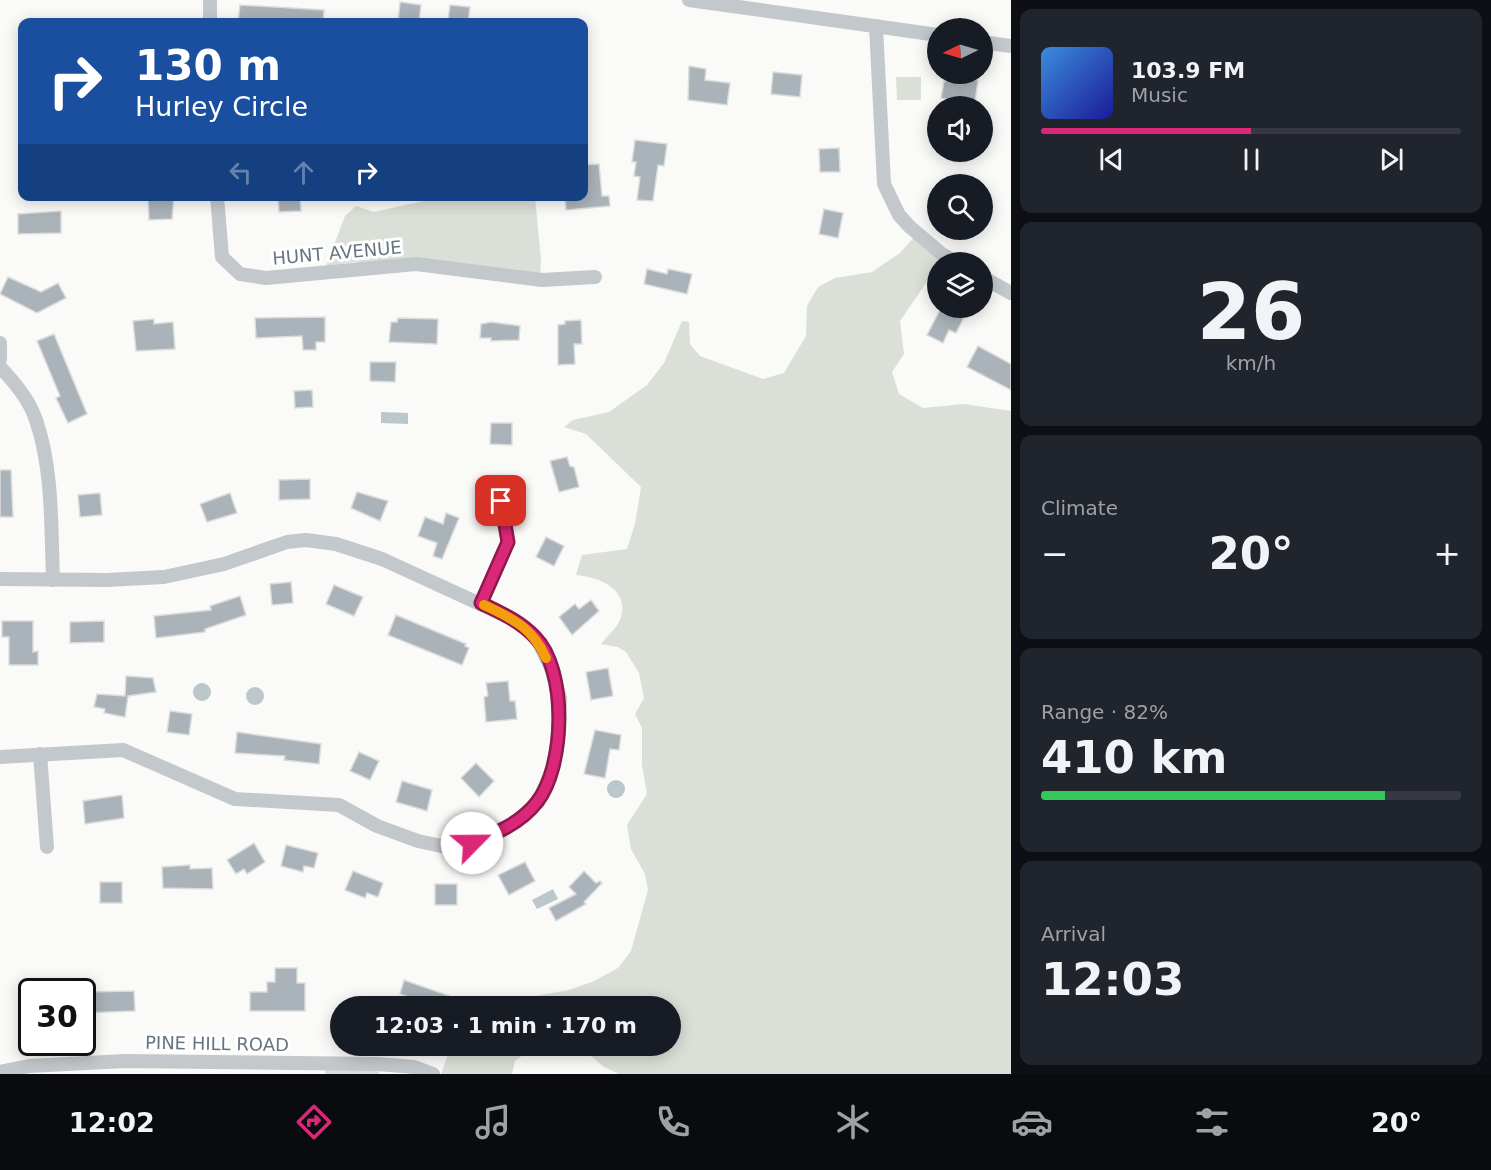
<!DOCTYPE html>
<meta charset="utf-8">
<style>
body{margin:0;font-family:"DejaVu Sans",sans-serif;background:#20242c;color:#f1f3f6;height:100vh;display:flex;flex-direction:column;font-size:22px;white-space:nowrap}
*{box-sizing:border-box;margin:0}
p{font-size:20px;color:#9ea1a6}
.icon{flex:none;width:33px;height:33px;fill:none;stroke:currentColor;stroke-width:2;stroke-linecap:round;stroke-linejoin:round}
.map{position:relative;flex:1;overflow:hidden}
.side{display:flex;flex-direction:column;gap:9px;padding:9px;background:#0d0f14;width:480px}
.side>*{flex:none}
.top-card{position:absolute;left:18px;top:18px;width:570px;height:183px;border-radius:12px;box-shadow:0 3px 15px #0003;background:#1a4fa0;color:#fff;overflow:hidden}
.needle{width:39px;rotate:265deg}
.fabs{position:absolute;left:927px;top:18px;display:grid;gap:12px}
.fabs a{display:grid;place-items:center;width:66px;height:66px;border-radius:50%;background:#171b24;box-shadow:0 3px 15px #0003;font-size:30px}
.speed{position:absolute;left:18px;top:978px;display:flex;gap:12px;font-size:30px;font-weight:700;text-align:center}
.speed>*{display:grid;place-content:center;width:78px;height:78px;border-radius:50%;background:#171b24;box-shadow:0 3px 15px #0003;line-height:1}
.speed .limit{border:3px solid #111;border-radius:9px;background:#fff;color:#111}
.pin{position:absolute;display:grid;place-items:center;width:51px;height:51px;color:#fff;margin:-26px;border-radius:12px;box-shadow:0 3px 9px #0006}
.me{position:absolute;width:66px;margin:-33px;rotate:67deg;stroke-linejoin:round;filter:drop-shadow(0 0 4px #0008)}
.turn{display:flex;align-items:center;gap:21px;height:126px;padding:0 18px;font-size:27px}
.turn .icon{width:78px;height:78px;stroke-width:2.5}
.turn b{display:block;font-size:42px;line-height:51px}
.lanes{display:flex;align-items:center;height:57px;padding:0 18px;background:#0003;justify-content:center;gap:30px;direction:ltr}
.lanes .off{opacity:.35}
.big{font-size:45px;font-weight:700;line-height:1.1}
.side .widget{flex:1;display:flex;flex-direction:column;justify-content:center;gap:9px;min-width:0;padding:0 21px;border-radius:12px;background:#20242c}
.side .dial{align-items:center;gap:0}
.dial b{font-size:78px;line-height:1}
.song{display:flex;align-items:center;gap:18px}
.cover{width:72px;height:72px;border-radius:9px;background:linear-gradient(135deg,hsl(210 70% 55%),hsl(240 70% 35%))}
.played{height:6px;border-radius:3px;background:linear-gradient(90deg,#db2777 50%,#363941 50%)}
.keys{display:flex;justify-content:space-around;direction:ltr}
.heat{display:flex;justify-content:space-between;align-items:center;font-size:33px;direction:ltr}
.charge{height:9px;border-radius:4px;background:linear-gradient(90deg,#34c759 82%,#363941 0)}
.trip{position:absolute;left:330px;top:996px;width:351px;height:60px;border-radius:30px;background:#171b24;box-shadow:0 3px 15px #0003;font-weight:700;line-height:60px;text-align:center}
.tab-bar{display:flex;height:96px;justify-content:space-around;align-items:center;background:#090b0e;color:#9ea1a6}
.tab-bar .icon{width:42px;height:42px}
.tab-bar .selected{color:#db2777}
.tab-bar b{font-size:27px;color:#f1f3f6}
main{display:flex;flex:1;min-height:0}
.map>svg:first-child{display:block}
.green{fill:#dadfd7}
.water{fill:#bbc7cb}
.building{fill:#aab3b9;stroke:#dcdcda;stroke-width:1.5}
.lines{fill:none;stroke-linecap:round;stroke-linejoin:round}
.minor{stroke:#c3c8cc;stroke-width:14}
.route-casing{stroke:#8e194d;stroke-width:15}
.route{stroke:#db2777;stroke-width:10}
.slow{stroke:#f59e0b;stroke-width:10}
.labels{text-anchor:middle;stroke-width:6;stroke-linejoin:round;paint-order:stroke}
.street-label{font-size:18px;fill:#657683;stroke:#fff}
</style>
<main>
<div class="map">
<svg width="1011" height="1074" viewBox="0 0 1011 1074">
<rect width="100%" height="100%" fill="#fafaf8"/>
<!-- green -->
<g class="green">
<path d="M 896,77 L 921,77 L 921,100 L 897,100 Z"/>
<path d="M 431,197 L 535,197 L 541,259 L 540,280 L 472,271 L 353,262 L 326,266 L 345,216 L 356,206 L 374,212 L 428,200 Z"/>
<path d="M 915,236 L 942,260 L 938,262 L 937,267 L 900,321 L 904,354 L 892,372 L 899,394 L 923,408 L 964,404 L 1011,411 L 1011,1074 L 619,1074 L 604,1067 L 585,1051 L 571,1047 L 551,1051 L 532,1048 L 515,1061 L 512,1074 L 441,1074 L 451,1046 L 670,1046 L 670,1006 L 502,1006 L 524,998 L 569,990 L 594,981 L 618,968 L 631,951 L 648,890 L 645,874 L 631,849 L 627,825 L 647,794 L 642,765 L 642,728 L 635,714 L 644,698 L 639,673 L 626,652 L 618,647 L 601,644 C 607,636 619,626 621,617 C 629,588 598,577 576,575 L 582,555 L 627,549 L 635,524 L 641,487 L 586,434 L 564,427 L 573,420 L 609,412 L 647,385 L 664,363 L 682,321 L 689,322 L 690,344 L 700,356 L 763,379 L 784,373 L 806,336 L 807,306 L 818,287 L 835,278 L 872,272 L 900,253 Z"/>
<path d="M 325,1064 L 380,1067 L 379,1074 L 325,1074 Z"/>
</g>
<!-- water -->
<g class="water">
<path d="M 381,412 L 408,413 L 408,424 L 381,423 Z"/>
<circle cx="202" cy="692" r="9"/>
<circle cx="255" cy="696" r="9"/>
<circle cx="616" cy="789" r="9"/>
<path d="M 553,889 L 558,899 L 537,909 L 532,900 Z"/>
</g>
<!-- building -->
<g class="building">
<path d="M 400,2 L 421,5 L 419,22 L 398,22 Z"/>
<path d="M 240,5 L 324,10 L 323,22 L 238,22 Z"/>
<path d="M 450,5 L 470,7 L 468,22 L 448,22 Z"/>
<path d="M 689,66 L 706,69 L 705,80 L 730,83 L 727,105 L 688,100 Z"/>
<path d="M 773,72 L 802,75 L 800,97 L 771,94 Z"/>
<path d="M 954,77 L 978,80 L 975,102 L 969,102 L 969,106 L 955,106 L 955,103 L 950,102 L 950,100 L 941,98 L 944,81 L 953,82 Z"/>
<path d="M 635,140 L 667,144 L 664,166 L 658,165 L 653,201 L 637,200 L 640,177 L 634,176 L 636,162 L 632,162 Z"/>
<path d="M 839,148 L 840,172 L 820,172 L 819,149 Z"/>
<path d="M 599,164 L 602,196 L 609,196 L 610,206 L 566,210 L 565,196 L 584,196 L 584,165 Z"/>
<path d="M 278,196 L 300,196 L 301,211 L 279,212 Z"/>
<path d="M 148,197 L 174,197 L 172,219 L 149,220 Z"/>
<path d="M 824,209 L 843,213 L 838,238 L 819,234 Z"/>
<path d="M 61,211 L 61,233 L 18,234 L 18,214 Z"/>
<path d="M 647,269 L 667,274 L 668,269 L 692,274 L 687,294 L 644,284 Z"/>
<path d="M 8,277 L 41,292 L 58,283 L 66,298 L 37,313 L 0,294 Z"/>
<path d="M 941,308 L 950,308 L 965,315 L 956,333 L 949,330 L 943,343 L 927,335 Z"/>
<path d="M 325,317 L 325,342 L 316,342 L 316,350 L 303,350 L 302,336 L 256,338 L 255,318 Z"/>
<path d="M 398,318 L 438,319 L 437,344 L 389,342 L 391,322 L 397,322 Z"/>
<path d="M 154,319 L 154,324 L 173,322 L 175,349 L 136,351 L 133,321 Z"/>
<path d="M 581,320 L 582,344 L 574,344 L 575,364 L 558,365 L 558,325 L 565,324 L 565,321 Z"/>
<path d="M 491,322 L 520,326 L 519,340 L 491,341 L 491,338 L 480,338 L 481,324 Z"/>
<path d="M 54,334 L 87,414 L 68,423 L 56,398 L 60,396 L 37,341 Z"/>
<path d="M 978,346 L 1011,364 L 1011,390 L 967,367 Z"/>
<path d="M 370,362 L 396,362 L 395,382 L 370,381 Z"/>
<path d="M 312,390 L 313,407 L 295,408 L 294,391 Z"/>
<path d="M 491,423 L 512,423 L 512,445 L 490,444 Z"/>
<path d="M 567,457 L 570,466 L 574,467 L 579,487 L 559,492 L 550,461 Z"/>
<path d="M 0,470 L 11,470 L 13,517 L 0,517 Z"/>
<path d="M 310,479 L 310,499 L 279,500 L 279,480 Z"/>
<path d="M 357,492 L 388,501 L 380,521 L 351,508 Z"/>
<path d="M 100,493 L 102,515 L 80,517 L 78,495 Z"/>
<path d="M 230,493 L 237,513 L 207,522 L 200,504 Z"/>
<path d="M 446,513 L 459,518 L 442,559 L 433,556 L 437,543 L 418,536 L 425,517 L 443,524 Z"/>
<path d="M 546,537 L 564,546 L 554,566 L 536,557 Z"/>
<path d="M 291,582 L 293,603 L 272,605 L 270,584 Z"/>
<path d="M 334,585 L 363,597 L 354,616 L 326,604 Z"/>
<path d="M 240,596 L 246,615 L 205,629 L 205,632 L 156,638 L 154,616 L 211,610 L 210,606 Z"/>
<path d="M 591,600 L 599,611 L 572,635 L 559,617 L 575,604 L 579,609 Z"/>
<path d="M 396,615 L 466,644 L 465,646 L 469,648 L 462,665 L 388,635 Z"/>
<path d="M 2,621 L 33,621 L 33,652 L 38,651 L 38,665 L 9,665 L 9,637 L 2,637 Z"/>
<path d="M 104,621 L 104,642 L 70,643 L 70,622 Z"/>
<path d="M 608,668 L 613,696 L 591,700 L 586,672 Z"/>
<path d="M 126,676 L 153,678 L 156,692 L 128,696 L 125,717 L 104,713 L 105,709 L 94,707 L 97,694 L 125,696 Z"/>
<path d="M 508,681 L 510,701 L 515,701 L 517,719 L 486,722 L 484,697 L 488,696 L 486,683 Z"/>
<path d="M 170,711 L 192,714 L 189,735 L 167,732 Z"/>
<path d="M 595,730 L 621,735 L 619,750 L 610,749 L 605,778 L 584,774 Z"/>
<path d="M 237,732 L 321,744 L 319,764 L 284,760 L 285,756 L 235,753 Z"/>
<path d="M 359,752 L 379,761 L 370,780 L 350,771 Z"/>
<path d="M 476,763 L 494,781 L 479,797 L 461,778 Z"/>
<path d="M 402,781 L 432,790 L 427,811 L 396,802 Z"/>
<path d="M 122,795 L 124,818 L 85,824 L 83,801 Z"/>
<path d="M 254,843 L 265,862 L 247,874 L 244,869 L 236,874 L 227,860 Z"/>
<path d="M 286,845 L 318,853 L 314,868 L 304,866 L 303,872 L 281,866 Z"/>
<path d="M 525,862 L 535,881 L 509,895 L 498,875 Z"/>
<path d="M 190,865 L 190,869 L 212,868 L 213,889 L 163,888 L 162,867 Z"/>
<path d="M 353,871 L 383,883 L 378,897 L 367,893 L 365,898 L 345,890 Z"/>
<path d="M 584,871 L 596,883 L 600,881 L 602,883 L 584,902 L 586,904 L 556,921 L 549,908 L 576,894 L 569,887 Z"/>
<rect x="100" y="882" width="22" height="21"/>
<rect x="435" y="884" width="22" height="21"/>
<path d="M 275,968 L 297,968 L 297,983 L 305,983 L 305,1011 L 250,1011 L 250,992 L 267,992 L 267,982 L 275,982 Z"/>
<path d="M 404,980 L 472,1004 L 472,1006 L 418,1006 L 404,1002 L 406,996 L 400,994 Z"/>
<path d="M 134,991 L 135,1011 L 82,1013 L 82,992 Z"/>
</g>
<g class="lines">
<!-- minor -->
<g class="minor">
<path d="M 210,0 L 210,22"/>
<path d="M 689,0 L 938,35"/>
<path d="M 876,26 L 884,184 L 899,215 L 910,227 L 942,254 L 956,262"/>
<path d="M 982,42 L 1011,46"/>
<path d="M 217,196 L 222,257 L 240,274 L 266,278 L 416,264 L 542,280 L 595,277"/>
<path d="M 982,277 L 1011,293"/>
<path d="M 0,343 L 0,359"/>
<path d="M 0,367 C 14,382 29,399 36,420 C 53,469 51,528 53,580"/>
<path d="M 0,579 L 107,580 L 164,577 L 224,564 L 287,542 L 306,540 L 336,544 L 382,559 L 515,620 L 537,639 L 551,668 L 560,698 L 559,731 L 553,769 L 538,802 L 515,823 L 455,849 L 418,841 L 377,826 L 339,805 L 235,799 L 123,750 L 0,757"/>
<path d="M 481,603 L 508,542 L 501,501"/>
<path d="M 40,754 L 47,847"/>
<path d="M 0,1072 L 29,1066 L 125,1061 L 378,1064 L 414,1067 L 433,1074"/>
</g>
</g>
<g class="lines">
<!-- route casing -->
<g class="route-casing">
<path id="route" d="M 472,843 C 495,834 521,823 537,802 C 565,767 568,670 535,637 C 520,621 501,613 481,603 L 508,542 L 501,501"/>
</g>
<!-- route -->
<use href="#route" class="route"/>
<!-- slow -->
<path class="slow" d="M 484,605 C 513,619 532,627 546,658"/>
</g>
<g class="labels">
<!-- street labels -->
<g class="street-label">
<text transform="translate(337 253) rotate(-5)" y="6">HUNT AVENUE</text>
<text transform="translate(217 1044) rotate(1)" y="6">PINE HILL ROAD</text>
</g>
</g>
</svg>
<div class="fabs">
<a><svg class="needle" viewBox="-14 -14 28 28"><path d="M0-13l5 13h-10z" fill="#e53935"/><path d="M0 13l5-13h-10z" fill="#9ea1a6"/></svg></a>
<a><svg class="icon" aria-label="sound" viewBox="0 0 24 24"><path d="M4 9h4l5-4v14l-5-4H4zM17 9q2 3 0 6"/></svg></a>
<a><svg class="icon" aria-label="search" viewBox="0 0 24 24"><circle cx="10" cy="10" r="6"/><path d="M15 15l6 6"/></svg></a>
<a><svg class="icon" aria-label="layers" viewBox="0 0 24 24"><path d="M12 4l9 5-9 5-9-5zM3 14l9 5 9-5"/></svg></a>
</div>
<div class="speed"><div class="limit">30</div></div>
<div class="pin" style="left:501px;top:501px;background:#d93025"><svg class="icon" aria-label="arrive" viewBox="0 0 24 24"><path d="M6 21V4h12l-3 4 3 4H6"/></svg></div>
<svg class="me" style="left:472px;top:843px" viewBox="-20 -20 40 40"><circle r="19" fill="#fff"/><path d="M0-13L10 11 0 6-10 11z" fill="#db2777"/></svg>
<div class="trip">12:03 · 1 min · 170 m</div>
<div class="top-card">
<div class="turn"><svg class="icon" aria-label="right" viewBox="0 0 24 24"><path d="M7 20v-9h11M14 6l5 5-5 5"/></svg><div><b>130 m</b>Hurley Circle</div></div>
<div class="lanes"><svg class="icon off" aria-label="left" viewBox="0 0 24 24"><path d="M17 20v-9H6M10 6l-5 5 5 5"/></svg><svg class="icon off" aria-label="ahead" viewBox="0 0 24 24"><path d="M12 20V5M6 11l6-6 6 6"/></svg><svg class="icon" aria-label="right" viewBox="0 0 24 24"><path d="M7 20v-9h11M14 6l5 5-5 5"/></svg></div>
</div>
</div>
<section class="side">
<div class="widget">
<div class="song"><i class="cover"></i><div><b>103.9 FM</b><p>Music</p></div></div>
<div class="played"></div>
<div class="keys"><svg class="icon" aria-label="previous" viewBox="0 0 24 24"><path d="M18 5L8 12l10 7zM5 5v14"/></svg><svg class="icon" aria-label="pause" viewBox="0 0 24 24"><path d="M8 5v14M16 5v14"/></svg><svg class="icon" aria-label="next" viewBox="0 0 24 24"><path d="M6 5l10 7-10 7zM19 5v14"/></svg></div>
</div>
<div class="widget dial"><b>26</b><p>km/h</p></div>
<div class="widget"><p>Climate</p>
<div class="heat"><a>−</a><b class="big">20°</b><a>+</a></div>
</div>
<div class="widget"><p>Range · 82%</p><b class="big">410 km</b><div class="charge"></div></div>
<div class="widget"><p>Arrival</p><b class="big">12:03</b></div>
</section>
</main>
<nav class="tab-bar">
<b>12:02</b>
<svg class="icon selected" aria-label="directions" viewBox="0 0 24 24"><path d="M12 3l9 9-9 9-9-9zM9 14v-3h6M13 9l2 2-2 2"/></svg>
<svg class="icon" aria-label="music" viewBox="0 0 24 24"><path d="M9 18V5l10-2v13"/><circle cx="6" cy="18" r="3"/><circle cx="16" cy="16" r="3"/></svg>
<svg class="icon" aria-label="phone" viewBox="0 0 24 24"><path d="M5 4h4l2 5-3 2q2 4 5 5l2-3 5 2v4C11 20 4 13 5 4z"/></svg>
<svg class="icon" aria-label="climate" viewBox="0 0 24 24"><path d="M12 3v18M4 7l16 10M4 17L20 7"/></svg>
<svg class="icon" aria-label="car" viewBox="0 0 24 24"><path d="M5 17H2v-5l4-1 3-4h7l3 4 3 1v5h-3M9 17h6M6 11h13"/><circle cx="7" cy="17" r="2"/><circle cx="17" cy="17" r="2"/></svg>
<svg class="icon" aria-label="filters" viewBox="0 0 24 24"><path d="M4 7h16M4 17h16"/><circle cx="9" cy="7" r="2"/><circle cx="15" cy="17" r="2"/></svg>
<b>20°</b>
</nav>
